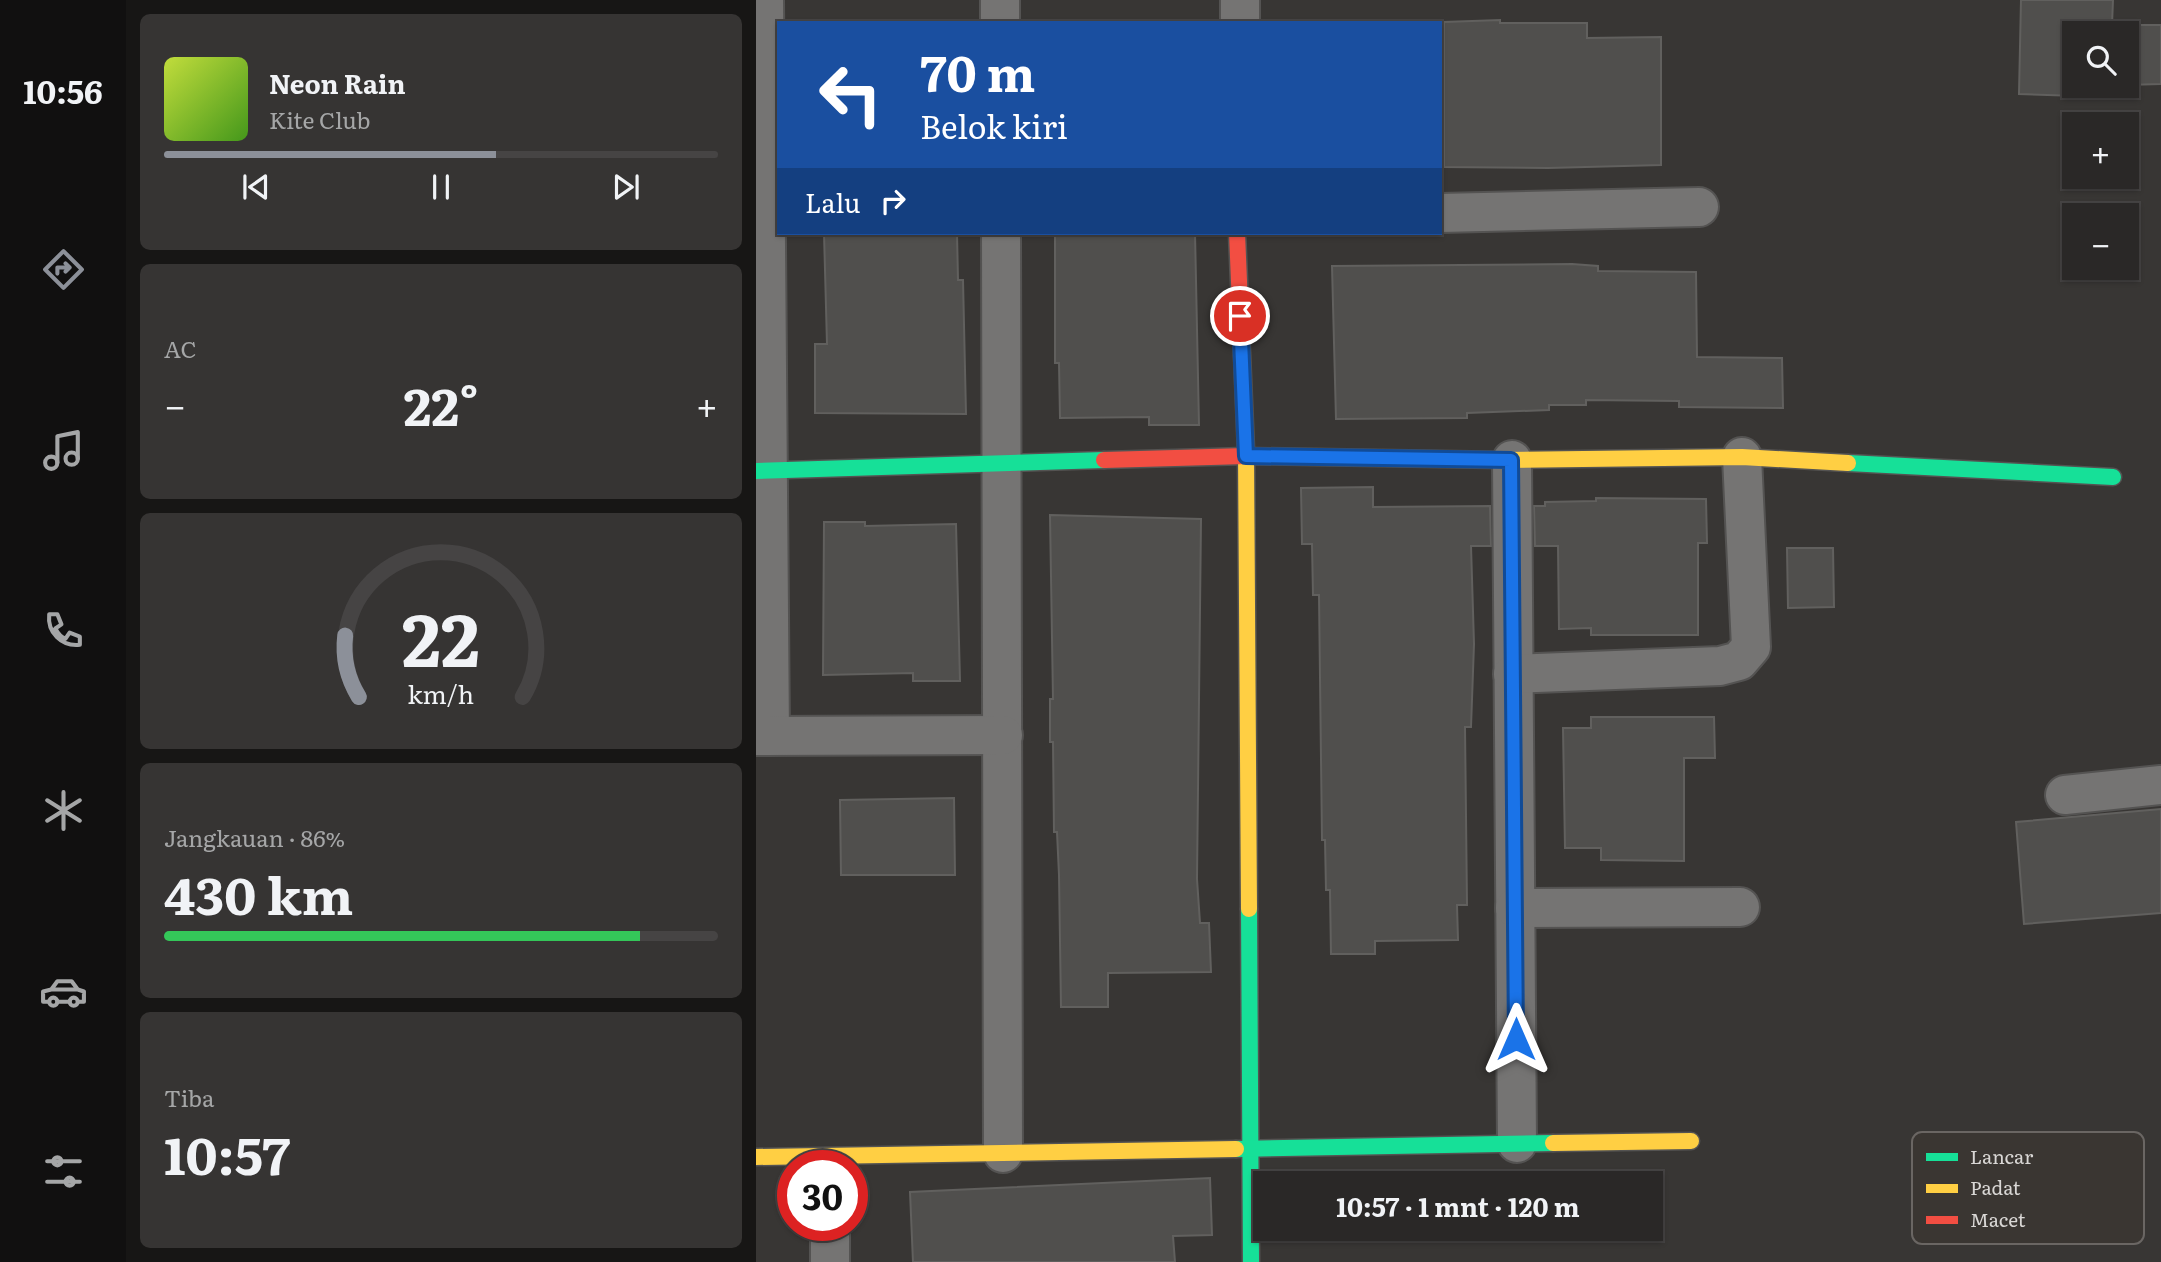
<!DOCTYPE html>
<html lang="id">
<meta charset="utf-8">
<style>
body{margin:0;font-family:Literata,serif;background:#363433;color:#f1f3f6;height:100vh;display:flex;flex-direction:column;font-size:26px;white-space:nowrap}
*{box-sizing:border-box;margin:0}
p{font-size:23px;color:#a5a6a7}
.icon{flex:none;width:38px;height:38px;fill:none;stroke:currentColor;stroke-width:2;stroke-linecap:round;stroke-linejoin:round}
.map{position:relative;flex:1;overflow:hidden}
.drawer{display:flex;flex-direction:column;gap:14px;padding:14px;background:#171615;width:630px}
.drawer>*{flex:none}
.banner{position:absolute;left:21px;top:21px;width:665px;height:214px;border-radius:0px;box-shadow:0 2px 5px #0004,0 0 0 2px #464444;background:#1a4fa0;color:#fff;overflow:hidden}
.tools{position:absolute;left:1306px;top:21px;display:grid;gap:14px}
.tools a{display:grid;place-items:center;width:77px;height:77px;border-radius:0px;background:#2a2827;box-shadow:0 2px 5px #0004,0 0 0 2px #464444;font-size:35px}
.speed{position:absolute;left:21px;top:1150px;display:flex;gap:14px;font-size:35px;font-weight:700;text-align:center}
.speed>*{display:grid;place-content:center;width:91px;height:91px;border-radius:50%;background:#2a2827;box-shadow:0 2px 5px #0004,0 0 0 2px #464444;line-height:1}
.speed .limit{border:10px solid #d22;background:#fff;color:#111}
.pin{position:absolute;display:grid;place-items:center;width:60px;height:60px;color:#fff;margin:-30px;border:4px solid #fff;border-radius:50%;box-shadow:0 2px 7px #0007}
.me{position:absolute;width:77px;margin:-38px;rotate:0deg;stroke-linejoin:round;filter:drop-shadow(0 0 5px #0008)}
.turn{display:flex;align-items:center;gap:24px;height:147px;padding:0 28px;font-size:32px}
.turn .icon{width:91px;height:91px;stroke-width:2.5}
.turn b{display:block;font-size:49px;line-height:60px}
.then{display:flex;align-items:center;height:66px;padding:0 28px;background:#0003;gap:14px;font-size:26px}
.big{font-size:52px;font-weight:700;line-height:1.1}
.drawer .tile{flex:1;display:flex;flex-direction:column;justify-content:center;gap:10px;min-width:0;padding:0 24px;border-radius:10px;background:#363433}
.drawer .dial{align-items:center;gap:0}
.dial svg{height:182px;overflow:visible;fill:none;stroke:#464444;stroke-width:7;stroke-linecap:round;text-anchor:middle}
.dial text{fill:#f1f3f6;stroke:none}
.song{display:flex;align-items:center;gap:21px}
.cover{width:84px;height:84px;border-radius:10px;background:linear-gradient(135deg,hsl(70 70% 55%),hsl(100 70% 35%))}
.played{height:7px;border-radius:4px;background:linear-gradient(90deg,#8c9099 60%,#464444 60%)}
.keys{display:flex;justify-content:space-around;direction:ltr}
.heat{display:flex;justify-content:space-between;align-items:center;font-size:38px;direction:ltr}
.charge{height:10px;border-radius:5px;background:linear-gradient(90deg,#34c759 86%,#464444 0)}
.trip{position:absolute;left:497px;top:1171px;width:410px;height:70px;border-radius:0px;background:#2a2827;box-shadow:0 2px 5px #0004,0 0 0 2px #464444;font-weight:700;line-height:70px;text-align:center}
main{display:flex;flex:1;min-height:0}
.tabs{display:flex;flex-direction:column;width:126px;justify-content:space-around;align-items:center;background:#111010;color:#a5a6a7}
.tabs .icon{width:49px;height:49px}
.tabs .on{color:#8c9099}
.tabs b{font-size:32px;color:#f1f3f6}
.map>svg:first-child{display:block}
.building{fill:#504f4d;stroke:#61605e;stroke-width:2}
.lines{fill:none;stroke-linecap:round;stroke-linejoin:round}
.street-casing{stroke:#545352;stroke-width:42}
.fast-casing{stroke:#545352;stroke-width:19}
.slow-casing{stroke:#545352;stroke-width:19}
.jam-casing{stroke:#545352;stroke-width:19}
.street{stroke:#757473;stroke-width:38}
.fast{stroke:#16e098;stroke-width:16}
.slow{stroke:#ffcf43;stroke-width:16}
.jam{stroke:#f24e42;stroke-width:16}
.route-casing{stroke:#114b97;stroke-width:18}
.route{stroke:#1a73e8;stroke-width:12}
.key{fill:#3a3632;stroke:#6a6663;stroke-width:2}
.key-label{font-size:19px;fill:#d9d7d5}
</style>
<main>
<nav class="tabs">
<b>10:56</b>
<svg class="icon on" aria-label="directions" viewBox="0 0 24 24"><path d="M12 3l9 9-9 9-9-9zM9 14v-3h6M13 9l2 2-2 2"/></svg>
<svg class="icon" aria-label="music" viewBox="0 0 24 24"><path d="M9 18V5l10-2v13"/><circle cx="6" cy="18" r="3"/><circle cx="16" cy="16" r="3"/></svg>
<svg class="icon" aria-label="phone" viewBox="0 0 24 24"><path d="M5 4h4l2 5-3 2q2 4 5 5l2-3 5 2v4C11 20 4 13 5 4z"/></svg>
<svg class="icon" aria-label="climate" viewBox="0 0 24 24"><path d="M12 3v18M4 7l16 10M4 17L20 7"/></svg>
<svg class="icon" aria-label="car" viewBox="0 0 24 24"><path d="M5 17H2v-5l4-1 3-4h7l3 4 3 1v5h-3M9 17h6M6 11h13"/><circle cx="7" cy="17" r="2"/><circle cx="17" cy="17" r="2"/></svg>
<svg class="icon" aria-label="filters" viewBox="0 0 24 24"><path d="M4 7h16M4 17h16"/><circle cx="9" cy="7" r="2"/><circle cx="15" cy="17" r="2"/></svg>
</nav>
<section class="drawer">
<div class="tile">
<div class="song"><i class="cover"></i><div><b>Neon Rain</b><p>Kite Club</p></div></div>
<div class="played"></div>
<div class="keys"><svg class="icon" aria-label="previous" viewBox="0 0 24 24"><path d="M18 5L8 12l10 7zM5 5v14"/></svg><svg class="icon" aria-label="pause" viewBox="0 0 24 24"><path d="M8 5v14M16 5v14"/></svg><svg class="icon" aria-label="next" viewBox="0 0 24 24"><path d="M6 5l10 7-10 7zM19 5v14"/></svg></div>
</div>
<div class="tile"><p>AC</p>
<div class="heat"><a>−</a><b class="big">22°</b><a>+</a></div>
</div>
<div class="tile dial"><svg viewBox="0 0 100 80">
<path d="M14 69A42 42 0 1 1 86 69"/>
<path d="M14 69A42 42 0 0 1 8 42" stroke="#8c9099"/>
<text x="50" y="56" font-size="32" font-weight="700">22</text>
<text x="50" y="72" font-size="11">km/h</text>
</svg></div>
<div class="tile"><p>Jangkauan · 86%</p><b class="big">430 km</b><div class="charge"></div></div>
<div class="tile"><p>Tiba</p><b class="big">10:57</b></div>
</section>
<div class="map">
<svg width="1405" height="1262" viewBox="0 0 1405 1262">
<rect width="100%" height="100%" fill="#383634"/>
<!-- building -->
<g class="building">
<path d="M 1265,0 L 1357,0 L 1356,25 L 1405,25 L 1405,84 L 1370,85 L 1370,33 L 1318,33 L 1318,86 L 1352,86 L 1352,97 L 1263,94 Z"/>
<path d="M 744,20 L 744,23 L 831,23 L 831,38 L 905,37 L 905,165 L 792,168 L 688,167 L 688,22 Z"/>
<path d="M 68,233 L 201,233 L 202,280 L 207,280 L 210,414 L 59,413 L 59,344 L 71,344 Z"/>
<path d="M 299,233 L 439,233 L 443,425 L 393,425 L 393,417 L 304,418 L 303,363 L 299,363 Z"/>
<path d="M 816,264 L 842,266 L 842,271 L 940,272 L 941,357 L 1026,358 L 1027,408 L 923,407 L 923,401 L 830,400 L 830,405 L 793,405 L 793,410 L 711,413 L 711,418 L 580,419 L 576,266 Z"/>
<path d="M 617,487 L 617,507 L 734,506 L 735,546 L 715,546 L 718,644 L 715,727 L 709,727 L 711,905 L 701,905 L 702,940 L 619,941 L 619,954 L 575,954 L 574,890 L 570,890 L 569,840 L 566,840 L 563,595 L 557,595 L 556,544 L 546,544 L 545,488 Z"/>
<path d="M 840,498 L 950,499 L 951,543 L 942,543 L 942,635 L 835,635 L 835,628 L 803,629 L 802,546 L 779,546 L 778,506 L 789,506 L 789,502 L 840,501 Z"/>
<path d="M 294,515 L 445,519 L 441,879 L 444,923 L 453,923 L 455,972 L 352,973 L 352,1007 L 305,1007 L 303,875 L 301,832 L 298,832 L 297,742 L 294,742 L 294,699 L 297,699 Z"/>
<path d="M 68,522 L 109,522 L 109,526 L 200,524 L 204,681 L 157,681 L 157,673 L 67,675 Z"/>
<path d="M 1031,548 L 1077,548 L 1078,607 L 1032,608 Z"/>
<path d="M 835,717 L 958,717 L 959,758 L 928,758 L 928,861 L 845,860 L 845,848 L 809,848 L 807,728 L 835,728 Z"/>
<path d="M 198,798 L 199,875 L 85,875 L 84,800 Z"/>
<path d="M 1405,809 L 1405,913 L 1268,924 L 1260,822 Z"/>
<path d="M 454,1178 L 456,1235 L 417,1236 L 419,1262 L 157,1262 L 154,1192 Z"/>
</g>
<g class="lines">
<!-- street casing -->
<g class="street-casing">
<g id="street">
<path d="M 8,0 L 14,736"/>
<path d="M 244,0 L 244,23"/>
<path d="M 484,23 L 484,0"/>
<path d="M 684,213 L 943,207"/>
<path d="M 245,233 L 247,1153"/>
<path d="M 756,460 L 761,1143"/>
<path d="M 757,674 L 964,666 L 983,661 L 995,647 L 986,457"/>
<path d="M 0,736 L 247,735"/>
<path d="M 1309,795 L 1405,785"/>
<path d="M 759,908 L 984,907"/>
<path d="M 74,1262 L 74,1225"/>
</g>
</g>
<!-- fast casing -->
<g class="fast-casing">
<g id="fast">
<path d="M 1092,463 L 1357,477"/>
<path d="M 0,471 L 348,460"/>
<path d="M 493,909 L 495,1262"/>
<path d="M 480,1149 L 797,1143"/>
</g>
</g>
<!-- slow casing -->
<g class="slow-casing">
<g id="slow">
<path d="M 490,451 L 493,909"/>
<path d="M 747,460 L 986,457 L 1092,463"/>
<path d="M 797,1143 L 935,1141"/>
<path d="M 0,1157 L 480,1149"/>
</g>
</g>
<!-- jam casing -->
<g class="jam-casing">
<g id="jam">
<path d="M 481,233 L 490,451"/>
<path d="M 348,460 L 490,456 L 747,460"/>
</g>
</g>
<!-- street -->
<use href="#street" class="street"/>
<!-- fast -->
<use href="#fast" class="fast"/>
<!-- slow -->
<use href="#slow" class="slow"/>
<!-- jam -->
<use href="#jam" class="jam"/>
</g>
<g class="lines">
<!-- route casing -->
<g class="route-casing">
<path id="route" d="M 484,316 L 490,456 L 755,460 L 760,1039"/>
</g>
<!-- route -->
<use href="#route" class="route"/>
</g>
<!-- legend -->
<rect x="1156" y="1132" width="232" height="112" rx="10" class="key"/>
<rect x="1170" y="1153" width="32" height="8" fill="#16e098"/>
<rect x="1170" y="1184" width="32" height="9" fill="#ffcf43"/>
<rect x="1170" y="1216" width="32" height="8" fill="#f24e42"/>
<g class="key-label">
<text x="1214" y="1164">Lancar</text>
<text x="1214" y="1195">Padat</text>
<text x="1214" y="1227">Macet</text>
</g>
</svg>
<div class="tools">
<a><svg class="icon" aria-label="search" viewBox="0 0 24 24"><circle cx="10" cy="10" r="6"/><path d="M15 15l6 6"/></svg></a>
<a>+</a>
<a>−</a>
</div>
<div class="speed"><div class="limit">30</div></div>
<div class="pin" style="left:484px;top:316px;background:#d93025"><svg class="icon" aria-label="arrive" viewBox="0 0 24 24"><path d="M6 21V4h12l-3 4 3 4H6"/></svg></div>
<svg class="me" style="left:760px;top:1039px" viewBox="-20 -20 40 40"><path d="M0-17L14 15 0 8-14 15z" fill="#1a73e8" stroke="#fff" stroke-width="4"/></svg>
<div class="trip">10:57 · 1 mnt · 120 m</div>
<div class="banner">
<div class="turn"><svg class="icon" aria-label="left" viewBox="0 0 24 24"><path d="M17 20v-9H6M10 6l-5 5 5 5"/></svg><div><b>70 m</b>Belok kiri</div></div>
<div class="then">Lalu<svg class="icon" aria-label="right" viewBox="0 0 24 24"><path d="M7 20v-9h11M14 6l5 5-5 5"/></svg></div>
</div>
</div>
</main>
